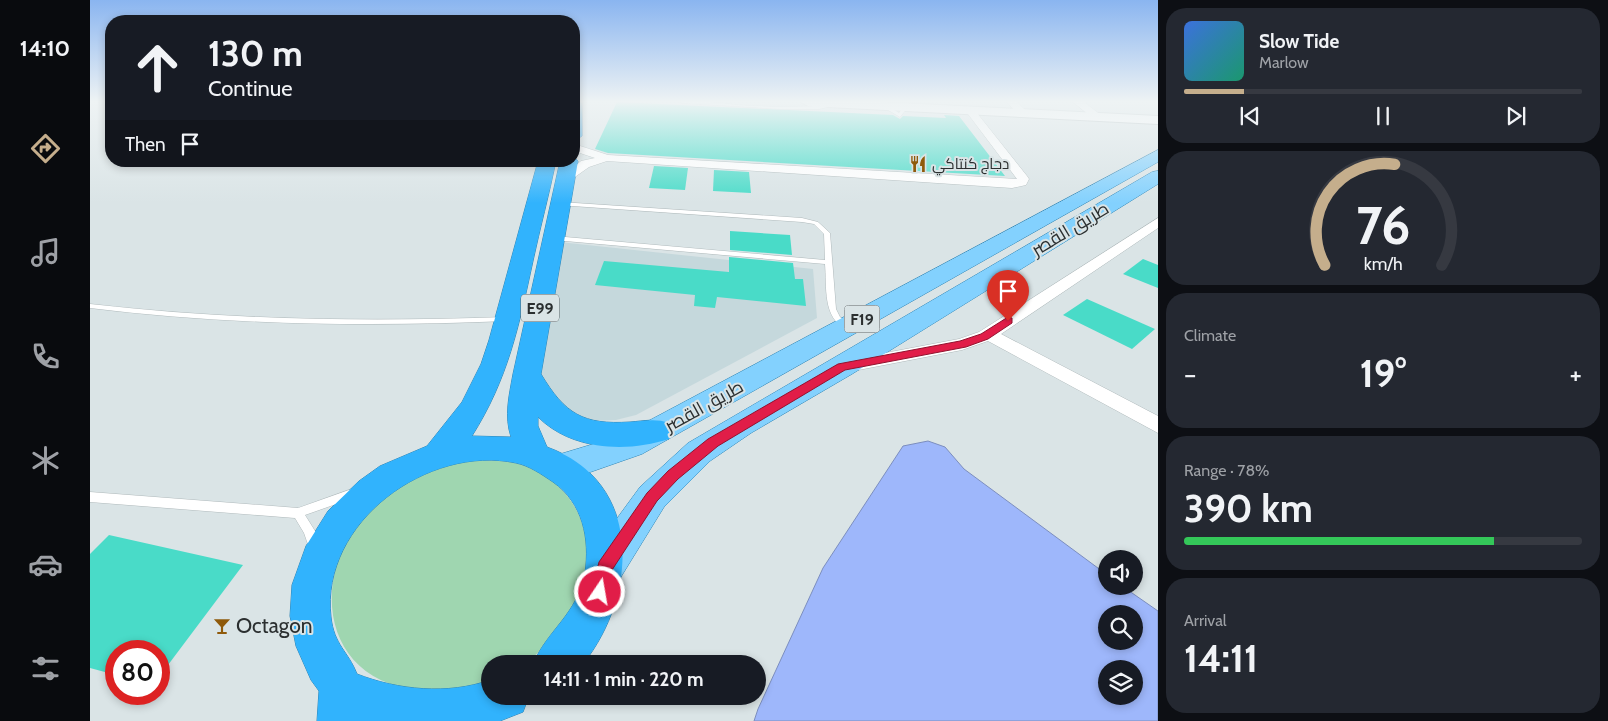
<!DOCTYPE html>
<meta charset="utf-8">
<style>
body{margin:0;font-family:Cabin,Cairo,sans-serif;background:#242831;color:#f1f3f6;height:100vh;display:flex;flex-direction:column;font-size:19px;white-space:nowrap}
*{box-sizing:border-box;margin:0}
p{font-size:16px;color:#9ea1a6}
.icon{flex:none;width:28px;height:28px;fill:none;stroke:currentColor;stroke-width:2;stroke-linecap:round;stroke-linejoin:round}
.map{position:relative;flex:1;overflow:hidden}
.details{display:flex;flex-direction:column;gap:8px;padding:8px;background:#0d0f14;width:450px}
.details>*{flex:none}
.guide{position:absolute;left:15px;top:15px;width:475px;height:152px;border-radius:20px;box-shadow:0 2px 8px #0003;background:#171b24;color:#f1f3f6;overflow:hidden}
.fabs{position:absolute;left:1008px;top:550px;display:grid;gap:10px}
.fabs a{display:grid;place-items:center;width:45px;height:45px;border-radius:50%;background:#171b24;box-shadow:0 2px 8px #0003;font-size:25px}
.speed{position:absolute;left:15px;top:640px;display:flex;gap:10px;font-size:25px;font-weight:700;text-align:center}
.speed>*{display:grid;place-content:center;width:65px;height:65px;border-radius:50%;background:#171b24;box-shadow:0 2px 8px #0003;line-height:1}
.speed .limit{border:8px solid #d22;background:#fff;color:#111}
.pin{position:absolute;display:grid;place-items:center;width:42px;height:42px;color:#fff;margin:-51px -21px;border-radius:50% 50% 50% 0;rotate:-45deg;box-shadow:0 0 5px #0007}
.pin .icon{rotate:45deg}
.me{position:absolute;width:55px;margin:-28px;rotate:12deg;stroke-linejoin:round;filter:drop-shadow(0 0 4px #0008)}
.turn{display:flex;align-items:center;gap:18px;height:105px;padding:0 20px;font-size:22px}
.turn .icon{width:65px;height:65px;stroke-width:2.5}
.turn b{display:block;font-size:35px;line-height:42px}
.then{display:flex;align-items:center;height:48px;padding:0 20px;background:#0003;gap:10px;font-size:19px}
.big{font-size:38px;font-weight:700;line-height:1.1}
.details .widget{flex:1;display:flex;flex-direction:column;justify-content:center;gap:8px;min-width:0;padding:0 18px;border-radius:20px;background:#242831}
.details .dial{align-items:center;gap:0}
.dial svg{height:130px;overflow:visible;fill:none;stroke:#363941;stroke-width:7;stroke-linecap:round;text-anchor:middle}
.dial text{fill:#f1f3f6;stroke:none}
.song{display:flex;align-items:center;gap:15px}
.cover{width:60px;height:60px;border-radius:8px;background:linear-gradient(135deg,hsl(220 70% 55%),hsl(160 70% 35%))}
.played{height:5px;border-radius:2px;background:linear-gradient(90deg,#c5ae8c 15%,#363941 15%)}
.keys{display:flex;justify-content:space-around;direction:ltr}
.heat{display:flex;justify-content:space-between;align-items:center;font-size:28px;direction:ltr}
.charge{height:8px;border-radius:4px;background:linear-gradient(90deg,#34c759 78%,#363941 0)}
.trip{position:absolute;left:391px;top:655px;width:285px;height:50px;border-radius:25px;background:#171b24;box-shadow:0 2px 8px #0003;font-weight:700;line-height:50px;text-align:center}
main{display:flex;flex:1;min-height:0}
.dock{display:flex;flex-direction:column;width:90px;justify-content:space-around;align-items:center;background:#090b0e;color:#9ea1a6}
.dock .icon{width:35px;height:35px}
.dock .on{color:#c5ae8c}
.dock b{font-size:22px;color:#f1f3f6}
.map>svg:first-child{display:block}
.built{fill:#c5d8dc}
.green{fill:#9fd6b0}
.water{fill:#9eb7fb;stroke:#7c8ebe;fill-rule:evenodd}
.building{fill:#49dbc8}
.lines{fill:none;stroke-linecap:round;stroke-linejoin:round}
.lane-casing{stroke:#afb9bb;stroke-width:1}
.street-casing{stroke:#afb9bb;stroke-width:1}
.secondary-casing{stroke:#afb9bb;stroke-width:2}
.primary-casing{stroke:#2f85b5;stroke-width:1}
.highway-casing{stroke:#2f85b5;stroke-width:1}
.lane{fill:#fff;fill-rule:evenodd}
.street{fill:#fff;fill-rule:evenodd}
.secondary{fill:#fff;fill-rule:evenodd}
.primary{fill:#83d1fe;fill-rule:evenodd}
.highway{fill:#31b3fd;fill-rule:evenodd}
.route{fill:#e11d48;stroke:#92132f}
.labels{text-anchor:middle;stroke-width:4;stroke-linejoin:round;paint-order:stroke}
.far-poi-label{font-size:15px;fill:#2b2f30;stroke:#dae4e6;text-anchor:start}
.shield{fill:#dae4e6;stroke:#606567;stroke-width:1}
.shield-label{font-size:16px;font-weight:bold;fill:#2b2f30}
.street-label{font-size:18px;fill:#2b2f30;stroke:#dae4e6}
.near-poi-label{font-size:21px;fill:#2b2f30;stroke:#dae4e6;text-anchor:start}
</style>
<main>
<nav class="dock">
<b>14:10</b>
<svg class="icon on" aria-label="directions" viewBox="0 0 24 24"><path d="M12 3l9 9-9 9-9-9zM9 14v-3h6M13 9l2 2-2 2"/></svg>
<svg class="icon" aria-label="music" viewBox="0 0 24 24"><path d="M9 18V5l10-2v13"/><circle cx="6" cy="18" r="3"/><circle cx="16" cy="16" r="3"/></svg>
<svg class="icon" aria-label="phone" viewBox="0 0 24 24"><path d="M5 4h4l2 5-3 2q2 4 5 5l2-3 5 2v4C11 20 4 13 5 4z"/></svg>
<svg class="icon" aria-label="climate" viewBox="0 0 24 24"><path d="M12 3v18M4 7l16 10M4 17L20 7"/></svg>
<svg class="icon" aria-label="car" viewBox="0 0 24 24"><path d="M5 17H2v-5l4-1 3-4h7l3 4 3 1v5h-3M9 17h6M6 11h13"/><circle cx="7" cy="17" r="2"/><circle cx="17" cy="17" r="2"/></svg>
<svg class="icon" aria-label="filters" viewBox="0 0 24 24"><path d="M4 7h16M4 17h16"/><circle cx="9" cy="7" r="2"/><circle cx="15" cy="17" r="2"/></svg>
</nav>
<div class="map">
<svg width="1068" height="721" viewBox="0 0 1068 721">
<rect width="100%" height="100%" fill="#dae4e6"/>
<!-- built -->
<path class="built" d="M 469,242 L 723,269 L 727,318 L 546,415 L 526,420 L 502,421 L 480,417 L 447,378 Z"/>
<!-- green -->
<path class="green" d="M 383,459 C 398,461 415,460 429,464 C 487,481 511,540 489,595 C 485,606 475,617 468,627 C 461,638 444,661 431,664 C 422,666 409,664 400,664 L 400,680 C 378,690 353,693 329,690 C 241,682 220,595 264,528 C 281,503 310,485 335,472 C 349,465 368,463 383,459 Z"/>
<!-- water -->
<path class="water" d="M 838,441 L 855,447 L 874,469 L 1016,574 L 1016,586 L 1032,586 L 1068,611 L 1068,721 L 664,721 L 668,709 L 733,568 L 813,446 ZM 1016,614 L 1044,614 L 1044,641 L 1016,641 ZM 1016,669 L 1044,669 L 1044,696 L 1016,696 Z"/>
<!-- building -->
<g class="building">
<path d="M 527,102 L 803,115 L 810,119 L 813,116 L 856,118 L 854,115 L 869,116 L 915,176 L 518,153 L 505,149 Z"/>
<path d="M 564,166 L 598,168 L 595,190 L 559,188 Z"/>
<path d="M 624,170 L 659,172 L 661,193 L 623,191 Z"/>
<path d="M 640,231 L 700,235 L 702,255 L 640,250 Z"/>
<path d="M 639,257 L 703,263 L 705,279 L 713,279 L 716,306 L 627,297 L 625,308 L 604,306 L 605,295 L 505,285 L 514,261 L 639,272 Z"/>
<path d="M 1053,259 L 1068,265 L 1068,288 L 1033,274 Z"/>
<path d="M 997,299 L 1065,329 L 1042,349 L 973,315 Z"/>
<path d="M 19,535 L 153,565 L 69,677 L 69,651 L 26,651 L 26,675 L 0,668 L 0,554 Z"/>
</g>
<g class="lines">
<!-- lane casing -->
<g class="lane-casing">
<g id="lane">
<path d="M 590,102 C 609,100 629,103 648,105 C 681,107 713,108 746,104 L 748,105 L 729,109 L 690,109 L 592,103 Z"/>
<path d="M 793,105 L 797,105 L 809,113 L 814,106 L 818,107 L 810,117 L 793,107 Z"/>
<path d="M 470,202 L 712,218 L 728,222 L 740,233 L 746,309 L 750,317 L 761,326 L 757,329 C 732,319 737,286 735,264 L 464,240 L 461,238 L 464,236 L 735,260 L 734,234 L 724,224 L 712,222 L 468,205 L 467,204 Z"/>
<path d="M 0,304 C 139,320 277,322 416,317 L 420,319 L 416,321 C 277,327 139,325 0,308 Z"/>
<path d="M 262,489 L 266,491 L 267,494 L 266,497 L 215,515 L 225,531 L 231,549 L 229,553 L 225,554 L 221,553 L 214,533 L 205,518 L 0,502 L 0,492 L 208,508 Z"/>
</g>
</g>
<!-- street casing -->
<g class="street-casing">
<g id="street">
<path d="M 917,102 L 927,102 L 938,113 L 929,115 Z"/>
<path d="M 983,102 L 994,102 L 1012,116 L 1003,118 Z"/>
<path d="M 880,107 L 883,108 L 937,176 L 939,179 L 936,185 L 922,188 L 517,161 L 499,167 L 475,184 L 469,180 L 491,161 L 505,158 L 484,151 L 484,144 L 518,155 L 927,179 L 875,110 Z"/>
<path d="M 1068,218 L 1068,228 L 911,334 L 1068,416 L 1068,433 L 898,341 L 872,350 L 758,372 L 751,371 L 749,366 L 751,361 L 758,360 L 869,339 L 889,332 Z"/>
</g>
</g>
<!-- secondary casing -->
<g class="secondary-casing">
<path id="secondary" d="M 711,102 L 791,102 L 1068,116 L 1068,124 L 718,106 Z"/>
</g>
<!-- primary casing -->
<g class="primary-casing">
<g id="primary">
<path d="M 1068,150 L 1068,162 L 552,454 L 492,475 L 469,480 L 457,476 L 452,467 L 457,458 L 530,436 Z"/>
<path d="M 1068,171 L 1068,184 L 762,374 L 661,433 L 620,461 L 574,507 L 529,580 L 515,585 L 501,580 L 496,567 L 501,554 L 550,487 L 598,443 L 1062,172 Z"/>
</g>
</g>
<!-- highway casing -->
<g class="highway-casing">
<g id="highway">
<path d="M 484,102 L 492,102 L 492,136 L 484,141 Z"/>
<path d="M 484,157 L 488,161 L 451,374 C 475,414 493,425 540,422 C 554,421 566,418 579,423 L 584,431 L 579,439 C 536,453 481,450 448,417 L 448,426 L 457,447 C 554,482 548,595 493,664 L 443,664 C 458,629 487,615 495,573 C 500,539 493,503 463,482 C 451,474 440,466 426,463 C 339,444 230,522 241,617 C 244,645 258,651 267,674 C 308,690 358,695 400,680 L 400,696 L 439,696 L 433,712 L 410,721 L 227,721 L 229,691 L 221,680 L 206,646 L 200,616 L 202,585 L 216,546 L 238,511 L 269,481 L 290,466 L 337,446 L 372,402 L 391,364 L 399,340 L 448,161 L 466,161 C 459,195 450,228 443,261 C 429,326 418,379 382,436 L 421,437 C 414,416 419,396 423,374 L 470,161 L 484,161 Z"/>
</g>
</g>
<!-- lane -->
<use href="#lane" class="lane"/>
<!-- street -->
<use href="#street" class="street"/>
<!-- secondary -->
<use href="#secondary" class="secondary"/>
<!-- primary -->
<use href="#primary" class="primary"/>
<!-- highway -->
<use href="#highway" class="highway"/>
</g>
<!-- sky -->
<linearGradient id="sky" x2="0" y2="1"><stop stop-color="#8ab5f0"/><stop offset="0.5" stop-color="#eef3f4"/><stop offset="1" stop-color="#eef3f4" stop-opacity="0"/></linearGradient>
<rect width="1068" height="203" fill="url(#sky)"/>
<!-- route -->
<path class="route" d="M 918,317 L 922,318 L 922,323 L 898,339 L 876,347 L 755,370 L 628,446 L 588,479 L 567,501 L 522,570 L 516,597 L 510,600 L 504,597 L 502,592 L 509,562 L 557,493 L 578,471 L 618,439 L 748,364 L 870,341 L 891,334 Z"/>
<!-- icons -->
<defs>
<g id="restaurant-bare" transform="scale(1.35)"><path d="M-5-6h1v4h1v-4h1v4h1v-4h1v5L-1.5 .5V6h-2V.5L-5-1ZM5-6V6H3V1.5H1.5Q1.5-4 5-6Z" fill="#8f5a0b" stroke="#dae4e6" stroke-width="2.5" paint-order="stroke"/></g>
<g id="bar-bare" transform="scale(1.35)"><path d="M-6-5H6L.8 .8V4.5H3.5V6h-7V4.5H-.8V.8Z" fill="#8f5a0b" stroke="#dae4e6" stroke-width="2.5" paint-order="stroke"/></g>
</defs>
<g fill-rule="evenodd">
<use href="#restaurant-bare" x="828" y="164"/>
<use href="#bar-bare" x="132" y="626"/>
</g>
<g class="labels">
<!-- far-poi labels -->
<g class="far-poi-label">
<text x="842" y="169">دجاج كنتاكي</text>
</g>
<!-- shield labels -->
<g class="shield">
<rect x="431" y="294.5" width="38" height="27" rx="4"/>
<rect x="754.5" y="305.5" width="35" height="27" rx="4"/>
</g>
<g class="shield-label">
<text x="450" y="314">E99</text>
<text x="772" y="325">F19</text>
</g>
<!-- street labels -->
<g class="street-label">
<text transform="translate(980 229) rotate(-31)" y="6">طريق القصر</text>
<text transform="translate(614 406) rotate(-29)" y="6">طريق القصر</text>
</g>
<!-- near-poi labels -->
<g class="near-poi-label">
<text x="146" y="633">Octagon</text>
</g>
</g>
</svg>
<div class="fabs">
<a><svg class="icon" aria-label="sound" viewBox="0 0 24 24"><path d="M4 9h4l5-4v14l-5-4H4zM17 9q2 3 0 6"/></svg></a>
<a><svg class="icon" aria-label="search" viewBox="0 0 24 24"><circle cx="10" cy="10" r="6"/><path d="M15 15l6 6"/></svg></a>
<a><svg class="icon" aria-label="layers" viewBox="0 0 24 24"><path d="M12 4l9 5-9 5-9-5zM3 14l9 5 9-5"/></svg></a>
</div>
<div class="speed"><div class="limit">80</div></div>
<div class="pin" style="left:918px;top:321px;background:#d93025"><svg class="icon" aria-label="arrive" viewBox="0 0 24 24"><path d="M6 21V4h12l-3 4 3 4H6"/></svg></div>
<svg class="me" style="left:510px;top:592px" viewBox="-20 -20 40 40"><circle r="17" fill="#e11d48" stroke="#fff" stroke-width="3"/><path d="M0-11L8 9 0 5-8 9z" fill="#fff"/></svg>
<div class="trip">14:11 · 1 min · 220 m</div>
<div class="guide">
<div class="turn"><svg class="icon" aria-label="ahead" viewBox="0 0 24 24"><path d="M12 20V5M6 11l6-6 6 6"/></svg><div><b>130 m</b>Continue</div></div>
<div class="then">Then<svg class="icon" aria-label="arrive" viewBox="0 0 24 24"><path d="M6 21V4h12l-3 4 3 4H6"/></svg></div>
</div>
</div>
<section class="details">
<div class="widget">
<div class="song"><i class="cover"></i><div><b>Slow Tide</b><p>Marlow</p></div></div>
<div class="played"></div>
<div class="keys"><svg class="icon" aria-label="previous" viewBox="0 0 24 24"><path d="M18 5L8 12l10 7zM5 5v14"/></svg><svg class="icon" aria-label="pause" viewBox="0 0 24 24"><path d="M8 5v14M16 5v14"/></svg><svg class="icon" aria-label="next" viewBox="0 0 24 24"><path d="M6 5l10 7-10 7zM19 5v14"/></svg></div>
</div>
<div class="widget dial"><svg viewBox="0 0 100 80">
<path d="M14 69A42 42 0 1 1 86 69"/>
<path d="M14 69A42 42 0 0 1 57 7" stroke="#c5ae8c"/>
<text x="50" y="56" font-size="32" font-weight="700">76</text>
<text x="50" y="72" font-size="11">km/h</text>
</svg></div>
<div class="widget"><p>Climate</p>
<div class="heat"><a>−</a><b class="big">19°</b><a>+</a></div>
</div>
<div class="widget"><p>Range · 78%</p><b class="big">390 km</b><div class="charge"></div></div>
<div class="widget"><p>Arrival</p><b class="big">14:11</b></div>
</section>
</main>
